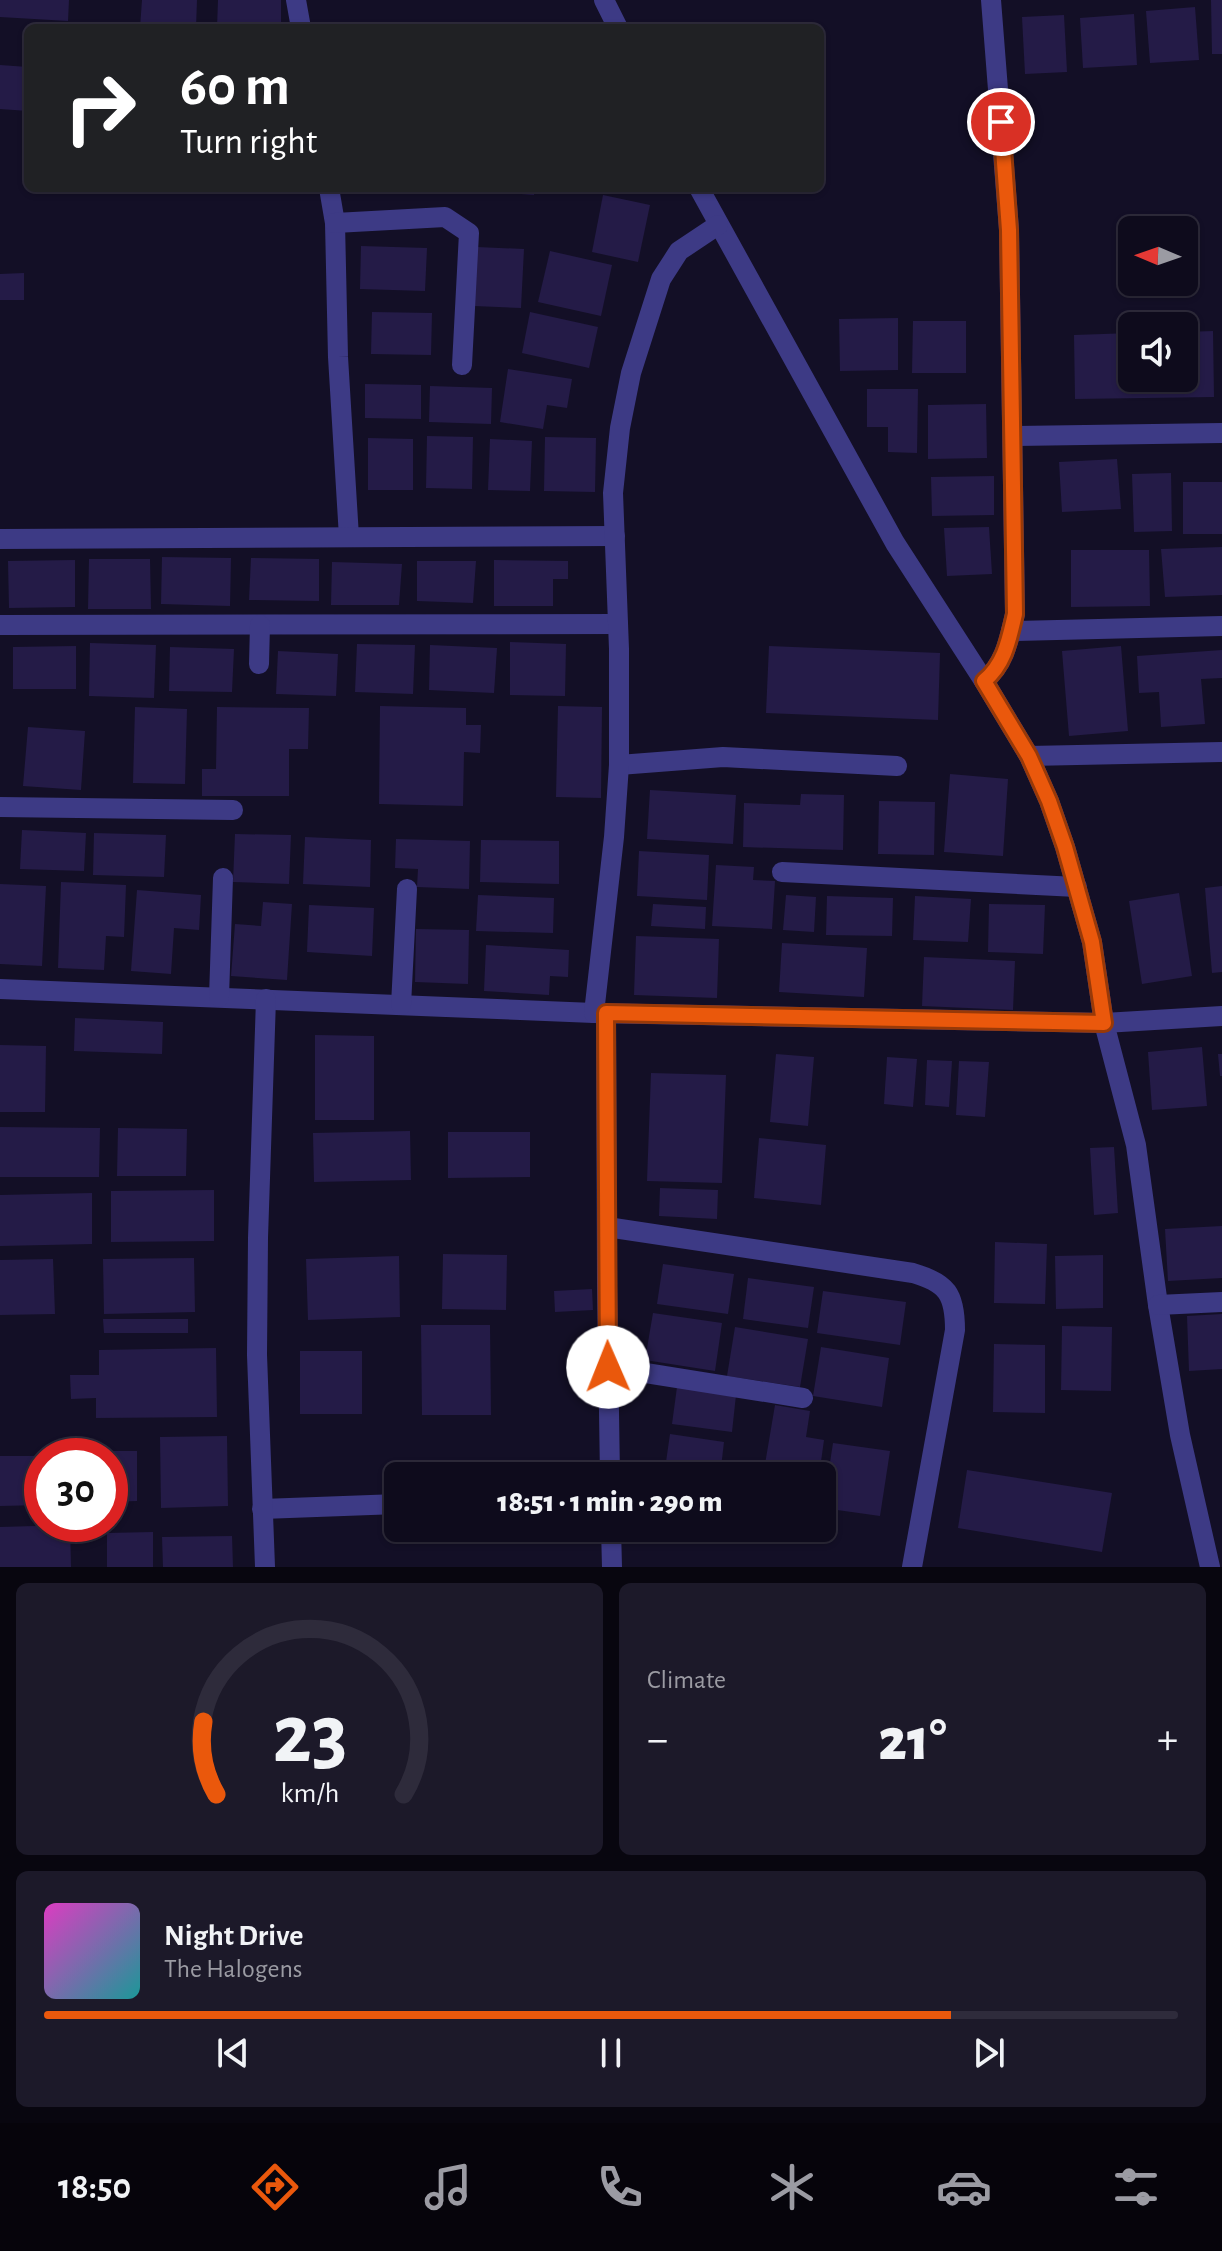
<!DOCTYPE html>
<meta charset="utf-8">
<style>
body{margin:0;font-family:"Alegreya Sans",sans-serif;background:#1c1929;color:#f1f3f6;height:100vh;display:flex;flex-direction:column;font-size:30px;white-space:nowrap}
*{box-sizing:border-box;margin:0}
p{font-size:26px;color:#9b9ba3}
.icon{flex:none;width:44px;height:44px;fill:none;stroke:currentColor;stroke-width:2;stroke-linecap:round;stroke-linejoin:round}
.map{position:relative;height:1567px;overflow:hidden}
.sheet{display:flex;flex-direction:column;gap:16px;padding:16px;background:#08060f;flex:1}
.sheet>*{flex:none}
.hud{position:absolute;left:24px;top:24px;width:800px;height:168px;border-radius:12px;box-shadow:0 2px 6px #0004,0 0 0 2px #2e2b3b;background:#202124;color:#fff;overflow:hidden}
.needle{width:52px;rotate:272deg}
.controls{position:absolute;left:1118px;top:216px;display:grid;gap:16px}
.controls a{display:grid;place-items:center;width:80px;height:80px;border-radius:12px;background:#0e0b1c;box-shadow:0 2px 6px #0004,0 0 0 2px #2e2b3b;font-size:40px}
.speed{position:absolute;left:24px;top:1438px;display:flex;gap:16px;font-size:40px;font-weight:700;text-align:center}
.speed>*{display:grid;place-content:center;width:104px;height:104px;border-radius:50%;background:#0e0b1c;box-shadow:0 2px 6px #0004,0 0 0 2px #2e2b3b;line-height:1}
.speed .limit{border:12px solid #d22;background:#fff;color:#111}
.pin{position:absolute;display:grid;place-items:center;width:68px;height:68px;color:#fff;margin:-34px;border:4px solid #fff;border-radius:50%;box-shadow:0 2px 8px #0007}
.me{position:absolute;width:88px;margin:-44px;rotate:359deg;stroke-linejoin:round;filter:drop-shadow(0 0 6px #0008)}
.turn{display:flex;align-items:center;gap:28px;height:168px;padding:0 24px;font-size:36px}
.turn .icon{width:104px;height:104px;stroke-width:2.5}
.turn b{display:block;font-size:56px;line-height:68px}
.big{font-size:60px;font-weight:800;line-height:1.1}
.sheet .tile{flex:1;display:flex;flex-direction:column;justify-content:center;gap:12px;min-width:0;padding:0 28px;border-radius:12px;background:#1c1929}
.sheet .dial{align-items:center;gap:0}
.dial svg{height:208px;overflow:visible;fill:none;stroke:#2e2b3b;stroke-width:7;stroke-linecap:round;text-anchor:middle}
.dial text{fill:#f1f3f6;stroke:none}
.song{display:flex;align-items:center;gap:24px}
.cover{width:96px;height:96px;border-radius:12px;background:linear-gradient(135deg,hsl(310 70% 55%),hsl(180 70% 35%))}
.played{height:8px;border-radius:4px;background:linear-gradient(90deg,#ea580c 80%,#2e2b3b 80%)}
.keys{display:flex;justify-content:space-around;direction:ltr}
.heat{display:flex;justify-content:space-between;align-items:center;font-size:44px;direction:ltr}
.sheet .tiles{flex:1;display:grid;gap:16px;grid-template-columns:1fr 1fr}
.tile:last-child{grid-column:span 2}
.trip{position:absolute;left:384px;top:1462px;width:452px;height:80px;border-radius:12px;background:#0e0b1c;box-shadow:0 2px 6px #0004,0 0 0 2px #2e2b3b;font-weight:800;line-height:80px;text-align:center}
.dock{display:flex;height:128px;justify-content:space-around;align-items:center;background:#06040b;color:#9b9ba3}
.dock .icon{width:56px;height:56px}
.dock .current{color:#ea580c}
.dock b{font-size:36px;color:#f1f3f6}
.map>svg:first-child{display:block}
.building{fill:#241b47}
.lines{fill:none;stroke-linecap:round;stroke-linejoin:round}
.minor{stroke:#3d3a85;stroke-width:20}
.route-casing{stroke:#983908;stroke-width:20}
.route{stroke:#ea580c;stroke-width:14}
</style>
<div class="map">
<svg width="1222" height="1567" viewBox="0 0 1222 1567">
<rect width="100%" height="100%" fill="#130f26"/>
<!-- building -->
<g class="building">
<path d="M 0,0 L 69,0 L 68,21 L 0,17 Z"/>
<path d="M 142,0 L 197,0 L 196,28 L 140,28 Z"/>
<path d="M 218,0 L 281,0 L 281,28 L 217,28 Z"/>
<path d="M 1211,0 L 1222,0 L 1222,54 L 1212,54 Z"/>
<path d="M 1195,7 L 1199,60 L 1150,63 L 1146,11 Z"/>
<path d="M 1134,14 L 1137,65 L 1083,68 L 1080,18 Z"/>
<path d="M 1064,15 L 1067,72 L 1025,74 L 1022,17 Z"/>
<path d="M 0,65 L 28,67 L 28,111 L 0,109 Z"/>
<rect x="425" y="188" width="54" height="4"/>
<path d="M 497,188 L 535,188 L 534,195 L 497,192 Z"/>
<path d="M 603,195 L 650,205 L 638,262 L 592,252 Z"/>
<path d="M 361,246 L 427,248 L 425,291 L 360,289 Z"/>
<path d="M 477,247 L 524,249 L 521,308 L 474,306 Z"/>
<path d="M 550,251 L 612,265 L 601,316 L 538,302 Z"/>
<path d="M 24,273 L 24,300 L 0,300 L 0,274 Z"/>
<path d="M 372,312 L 432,313 L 431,355 L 371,354 Z"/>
<path d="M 530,312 L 598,327 L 589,368 L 522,353 Z"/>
<path d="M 898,318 L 898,370 L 840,371 L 839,319 Z"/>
<path d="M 913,321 L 966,321 L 966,373 L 912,373 Z"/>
<path d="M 1213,331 L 1214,397 L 1075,399 L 1074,335 L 1132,333 L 1132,378 L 1184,378 L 1184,332 Z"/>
<path d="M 508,369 L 572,379 L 567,408 L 547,405 L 543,429 L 500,422 Z"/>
<path d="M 365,384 L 421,385 L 421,419 L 365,418 Z"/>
<path d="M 430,386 L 492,388 L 491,424 L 429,422 Z"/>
<path d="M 867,389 L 918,389 L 917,453 L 888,452 L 888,427 L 867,427 Z"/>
<path d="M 986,404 L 987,458 L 928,459 L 928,405 Z"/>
<path d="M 427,436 L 473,437 L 472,489 L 426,488 Z"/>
<path d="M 545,437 L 596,438 L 595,492 L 544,491 Z"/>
<path d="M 368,438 L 413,439 L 413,490 L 368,490 Z"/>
<path d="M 490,439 L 532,441 L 530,491 L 488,490 Z"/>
<path d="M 1117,459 L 1121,509 L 1062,512 L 1059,462 Z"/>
<path d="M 1171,473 L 1172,531 L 1134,532 L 1132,474 Z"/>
<path d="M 994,476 L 994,515 L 932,516 L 931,477 Z"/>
<rect x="1183" y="482" width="39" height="52"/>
<path d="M 989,527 L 992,574 L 947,576 L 944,528 Z"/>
<path d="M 1222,547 L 1222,595 L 1165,597 L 1161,549 Z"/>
<path d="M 1071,550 L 1149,550 L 1150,606 L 1071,607 Z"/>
<path d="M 162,557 L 231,558 L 230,606 L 161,604 Z"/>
<path d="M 251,558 L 319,559 L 319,601 L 249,600 Z"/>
<path d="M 89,559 L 150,559 L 151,609 L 88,609 Z"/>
<path d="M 75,560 L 75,607 L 9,608 L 8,561 Z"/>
<path d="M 494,560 L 568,561 L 568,579 L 553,579 L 553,606 L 494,606 Z"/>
<path d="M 417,561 L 476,561 L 473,603 L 417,601 Z"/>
<path d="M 332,562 L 402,564 L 399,605 L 331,605 Z"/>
<path d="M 510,642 L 566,644 L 565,696 L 510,695 Z"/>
<path d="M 90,643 L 156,645 L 154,698 L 89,696 Z"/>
<path d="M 357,644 L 415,645 L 413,694 L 355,692 Z"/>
<path d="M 430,645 L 497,648 L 494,693 L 429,690 Z"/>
<path d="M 76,646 L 76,689 L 13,689 L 13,647 Z"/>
<path d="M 769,646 L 940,653 L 938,720 L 766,713 Z"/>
<path d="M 1121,646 L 1128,731 L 1069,736 L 1062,651 Z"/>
<path d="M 170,647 L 234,649 L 232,692 L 169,691 Z"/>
<path d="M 1222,650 L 1222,678 L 1201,679 L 1205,724 L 1161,727 L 1159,692 L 1139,693 L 1137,656 Z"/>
<path d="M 278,651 L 338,654 L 336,696 L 276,694 Z"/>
<path d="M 380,706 L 466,708 L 466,725 L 481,725 L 480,753 L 464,752 L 463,806 L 379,804 Z"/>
<path d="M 558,706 L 602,707 L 601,798 L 556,797 Z"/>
<path d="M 135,707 L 187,709 L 185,784 L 133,783 Z"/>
<path d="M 217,707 L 309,708 L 308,749 L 289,749 L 289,796 L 202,796 L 202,769 L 216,769 Z"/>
<path d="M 28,727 L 85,731 L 81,790 L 23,786 Z"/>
<path d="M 950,774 L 1008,779 L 1003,856 L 944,852 Z"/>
<path d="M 650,790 L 736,795 L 733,844 L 647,839 Z"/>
<path d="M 801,794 L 844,795 L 843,850 L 743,847 L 744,803 L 800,805 Z"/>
<path d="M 879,801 L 935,802 L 934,855 L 878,854 Z"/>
<path d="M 22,830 L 86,833 L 84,871 L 20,869 Z"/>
<path d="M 94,833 L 166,835 L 164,877 L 93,875 Z"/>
<path d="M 235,834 L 291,835 L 289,884 L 233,882 Z"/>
<path d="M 305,837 L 371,840 L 370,887 L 303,884 Z"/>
<path d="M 396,839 L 470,841 L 469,889 L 417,887 L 418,869 L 395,868 Z"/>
<path d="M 481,840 L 559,841 L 559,884 L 480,882 Z"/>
<path d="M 639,851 L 709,855 L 707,900 L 637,896 Z"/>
<path d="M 716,865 L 754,867 L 753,880 L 775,881 L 772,929 L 712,926 Z"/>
<path d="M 61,882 L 126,885 L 124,937 L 106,936 L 104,970 L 58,968 Z"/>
<path d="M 0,884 L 46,886 L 42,966 L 0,964 Z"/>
<path d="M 1222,886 L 1222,972 L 1212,973 L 1205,888 Z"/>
<path d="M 137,890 L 201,895 L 199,930 L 174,928 L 171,974 L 131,971 Z"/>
<path d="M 1179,893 L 1192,976 L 1142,984 L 1129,901 Z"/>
<path d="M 478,895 L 554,898 L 553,933 L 476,931 Z"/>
<path d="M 786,895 L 816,897 L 814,932 L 783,930 Z"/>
<path d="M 827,896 L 893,898 L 892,936 L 826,935 Z"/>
<path d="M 915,896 L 971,899 L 968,942 L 913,940 Z"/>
<path d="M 263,902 L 292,904 L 287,980 L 231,976 L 235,924 L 261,926 Z"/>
<path d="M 653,904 L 706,907 L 705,929 L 651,926 Z"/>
<path d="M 989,904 L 1045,905 L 1043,954 L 988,952 Z"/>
<path d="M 309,905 L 374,908 L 372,956 L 307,952 Z"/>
<path d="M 416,929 L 469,930 L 468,984 L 415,982 Z"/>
<path d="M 636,936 L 719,939 L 717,998 L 634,995 Z"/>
<path d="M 782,943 L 867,948 L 864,997 L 779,992 Z"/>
<path d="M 486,945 L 569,950 L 568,977 L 550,976 L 549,995 L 484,991 Z"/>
<path d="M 924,957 L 1015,961 L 1013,1010 L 922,1006 Z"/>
<path d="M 75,1018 L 163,1022 L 162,1054 L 74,1051 Z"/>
<path d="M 315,1035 L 374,1036 L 374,1120 L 315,1120 Z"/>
<path d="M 0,1045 L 46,1046 L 45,1112 L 0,1112 Z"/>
<path d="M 1202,1047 L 1207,1106 L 1152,1110 L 1148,1052 Z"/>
<path d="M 776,1054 L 814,1057 L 808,1126 L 770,1122 Z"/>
<path d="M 1218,1054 L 1222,1054 L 1222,1076 L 1220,1076 Z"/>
<path d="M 887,1057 L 917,1059 L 913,1107 L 884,1104 Z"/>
<path d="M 927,1060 L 952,1061 L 949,1107 L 925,1105 Z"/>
<path d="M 959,1061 L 989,1062 L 985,1117 L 956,1115 Z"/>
<path d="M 651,1073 L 726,1075 L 722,1183 L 647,1181 Z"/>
<path d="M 0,1127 L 100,1128 L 99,1177 L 0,1177 Z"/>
<path d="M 118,1128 L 187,1129 L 186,1176 L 117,1176 Z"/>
<path d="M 410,1131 L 411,1180 L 314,1182 L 313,1133 Z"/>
<path d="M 448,1132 L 530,1132 L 530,1177 L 448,1178 Z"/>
<path d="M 759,1138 L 826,1145 L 821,1205 L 754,1198 Z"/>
<path d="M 1114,1147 L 1118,1213 L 1094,1215 L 1090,1148 Z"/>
<path d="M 660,1188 L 718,1190 L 717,1219 L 659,1216 Z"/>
<path d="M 214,1190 L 214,1241 L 111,1242 L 111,1191 Z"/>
<path d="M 92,1193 L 92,1244 L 0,1246 L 0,1195 Z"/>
<path d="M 1222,1226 L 1222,1278 L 1168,1281 L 1165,1229 Z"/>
<path d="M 995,1242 L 1047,1244 L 1045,1304 L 994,1303 Z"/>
<path d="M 443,1254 L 507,1255 L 506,1310 L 442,1309 Z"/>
<path d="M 1103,1255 L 1103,1308 L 1056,1309 L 1055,1256 Z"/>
<path d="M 399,1256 L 400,1317 L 308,1320 L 306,1259 Z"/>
<path d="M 194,1258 L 195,1312 L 104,1314 L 103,1259 Z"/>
<path d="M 53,1259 L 55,1314 L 0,1315 L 0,1260 Z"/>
<path d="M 663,1264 L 734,1274 L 728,1314 L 657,1304 Z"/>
<path d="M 748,1278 L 814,1287 L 808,1328 L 743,1319 Z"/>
<path d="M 592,1289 L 593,1310 L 555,1312 L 554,1291 Z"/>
<path d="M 823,1291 L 906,1302 L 900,1345 L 817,1333 Z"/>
<path d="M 653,1313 L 722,1323 L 715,1371 L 645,1360 Z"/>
<path d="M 1222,1314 L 1222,1369 L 1189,1371 L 1187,1316 Z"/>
<path d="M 103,1319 L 188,1319 L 188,1333 L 104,1333 Z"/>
<path d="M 421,1325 L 490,1325 L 491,1415 L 422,1415 Z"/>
<path d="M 1062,1326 L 1112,1327 L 1111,1391 L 1061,1390 Z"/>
<path d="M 735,1327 L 808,1339 L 800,1387 L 727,1376 Z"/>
<path d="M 994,1344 L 1045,1345 L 1045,1413 L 993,1412 Z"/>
<path d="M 821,1347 L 889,1358 L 882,1407 L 813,1396 Z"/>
<path d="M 216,1348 L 217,1417 L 96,1418 L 96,1398 L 71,1399 L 70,1375 L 99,1375 L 99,1350 Z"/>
<rect x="300" y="1351" width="62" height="63"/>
<path d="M 677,1387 L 736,1395 L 732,1432 L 672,1424 Z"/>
<path d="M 775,1405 L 810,1411 L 806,1437 L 824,1440 L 819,1476 L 763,1476 Z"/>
<path d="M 670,1434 L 724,1442 L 720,1476 L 664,1476 Z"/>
<path d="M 227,1436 L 228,1506 L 161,1508 L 160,1437 Z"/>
<path d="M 833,1443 L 890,1451 L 880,1516 L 823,1508 Z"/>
<path d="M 71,1451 L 137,1451 L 137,1501 L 110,1502 L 110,1456 L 71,1456 Z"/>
<path d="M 0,1456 L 42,1456 L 42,1505 L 0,1506 Z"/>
<path d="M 967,1470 L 1112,1493 L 1102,1552 L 958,1528 Z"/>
<path d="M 70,1525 L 71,1567 L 0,1567 L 0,1527 Z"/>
<path d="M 153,1532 L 153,1567 L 107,1567 L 107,1533 Z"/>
<path d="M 232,1536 L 233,1567 L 163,1567 L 162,1537 Z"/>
</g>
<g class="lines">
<!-- minor -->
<g class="minor">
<path d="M 296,0 L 301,28"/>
<path d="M 604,0 L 618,28"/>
<path d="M 329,188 L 335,223 L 338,357 L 349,537"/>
<path d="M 699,188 L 895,543 L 984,681 L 1029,756 L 1049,801 L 1065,847 L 1092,942 L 1104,1023 L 1136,1145 L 1158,1305 L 1180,1435 L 1210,1567"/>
<path d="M 335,223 L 445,217 L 469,233 L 462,365"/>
<path d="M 1013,436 L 1222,433"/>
<path d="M 0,539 L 615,536"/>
<path d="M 0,625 L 618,624"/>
<path d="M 1011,631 L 1222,626"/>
<path d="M 259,664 L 260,625"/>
<path d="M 984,681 C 1005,664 1009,639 1015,614 L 1009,230 L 991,0"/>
<path d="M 1029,756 L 1222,752"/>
<path d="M 619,765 L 723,757 L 897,766"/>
<path d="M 0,807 L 233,810"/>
<path d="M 782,872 L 1077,887"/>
<path d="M 0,989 L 594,1013 L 1104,1023 L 1222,1016"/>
<path d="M 219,997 L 223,878"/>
<path d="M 401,1005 L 407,889"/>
<path d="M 594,1013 L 614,837 L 619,765 L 619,649 L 613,493 L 620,428 L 631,373 L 661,279 L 679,251 L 718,225"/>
<path d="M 606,1013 L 607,1285 L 610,1476"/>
<path d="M 607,1227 L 913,1273 C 947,1283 955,1294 955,1330 L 912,1567"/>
<path d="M 1158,1305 L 1222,1302"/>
<path d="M 608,1367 L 803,1398"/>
<path d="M 262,1509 L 398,1504"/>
<path d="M 611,1528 L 612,1567"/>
<path d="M 265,1567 L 257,1355 L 258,1238 L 266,999"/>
</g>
</g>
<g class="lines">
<!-- route casing -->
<g class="route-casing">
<path id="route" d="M 608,1367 L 606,1013 L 1104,1023 L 1092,942 L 1065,847 L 1049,801 L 1029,756 L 984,681 C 1005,664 1009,639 1015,614 L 1009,230 L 1001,122"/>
</g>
<!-- route -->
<use href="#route" class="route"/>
</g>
</svg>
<div class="controls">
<a><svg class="needle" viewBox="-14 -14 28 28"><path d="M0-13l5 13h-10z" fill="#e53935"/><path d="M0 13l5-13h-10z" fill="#9b9ba3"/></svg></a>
<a><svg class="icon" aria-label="sound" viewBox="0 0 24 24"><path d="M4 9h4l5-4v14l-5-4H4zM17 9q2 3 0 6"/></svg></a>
</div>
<div class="speed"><div class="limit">30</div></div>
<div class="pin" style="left:1001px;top:122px;background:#d93025"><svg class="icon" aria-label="arrive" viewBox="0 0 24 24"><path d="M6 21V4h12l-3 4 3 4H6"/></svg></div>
<svg class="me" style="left:608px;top:1367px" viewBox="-20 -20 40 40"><circle r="19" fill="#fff"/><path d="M0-13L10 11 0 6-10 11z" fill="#ea580c"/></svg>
<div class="trip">18:51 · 1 min · 290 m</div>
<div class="hud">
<div class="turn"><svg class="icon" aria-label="right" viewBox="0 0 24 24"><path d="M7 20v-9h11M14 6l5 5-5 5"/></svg><div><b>60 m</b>Turn right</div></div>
</div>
</div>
<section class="sheet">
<div class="tiles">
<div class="tile dial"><svg viewBox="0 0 100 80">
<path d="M14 69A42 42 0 1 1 86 69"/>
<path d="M14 69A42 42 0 0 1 9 41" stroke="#ea580c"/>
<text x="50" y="56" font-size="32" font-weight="700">23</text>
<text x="50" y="72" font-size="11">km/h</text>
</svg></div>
<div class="tile"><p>Climate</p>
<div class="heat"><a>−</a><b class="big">21°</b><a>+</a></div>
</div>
<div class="tile">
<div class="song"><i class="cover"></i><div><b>Night Drive</b><p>The Halogens</p></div></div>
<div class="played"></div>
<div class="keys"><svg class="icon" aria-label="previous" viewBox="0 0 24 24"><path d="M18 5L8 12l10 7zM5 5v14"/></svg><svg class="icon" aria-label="pause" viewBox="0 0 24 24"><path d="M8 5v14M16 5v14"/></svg><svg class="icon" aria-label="next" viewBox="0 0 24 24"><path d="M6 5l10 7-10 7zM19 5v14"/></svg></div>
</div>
</div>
</section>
<nav class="dock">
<b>18:50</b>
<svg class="icon current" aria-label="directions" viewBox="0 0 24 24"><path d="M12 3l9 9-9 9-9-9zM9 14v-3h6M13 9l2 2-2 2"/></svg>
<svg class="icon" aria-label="music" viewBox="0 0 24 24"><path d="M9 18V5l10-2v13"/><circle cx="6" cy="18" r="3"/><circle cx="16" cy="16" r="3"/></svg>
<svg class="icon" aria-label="phone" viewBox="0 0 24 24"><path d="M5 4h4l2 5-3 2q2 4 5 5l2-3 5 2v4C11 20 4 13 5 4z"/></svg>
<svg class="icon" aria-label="climate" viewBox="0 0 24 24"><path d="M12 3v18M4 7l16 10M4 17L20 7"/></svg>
<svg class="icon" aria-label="car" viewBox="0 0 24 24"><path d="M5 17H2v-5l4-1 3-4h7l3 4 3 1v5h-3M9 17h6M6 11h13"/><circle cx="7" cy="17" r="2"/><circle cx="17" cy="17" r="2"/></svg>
<svg class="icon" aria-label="filters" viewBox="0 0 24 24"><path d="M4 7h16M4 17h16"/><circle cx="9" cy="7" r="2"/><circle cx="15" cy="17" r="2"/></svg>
</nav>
